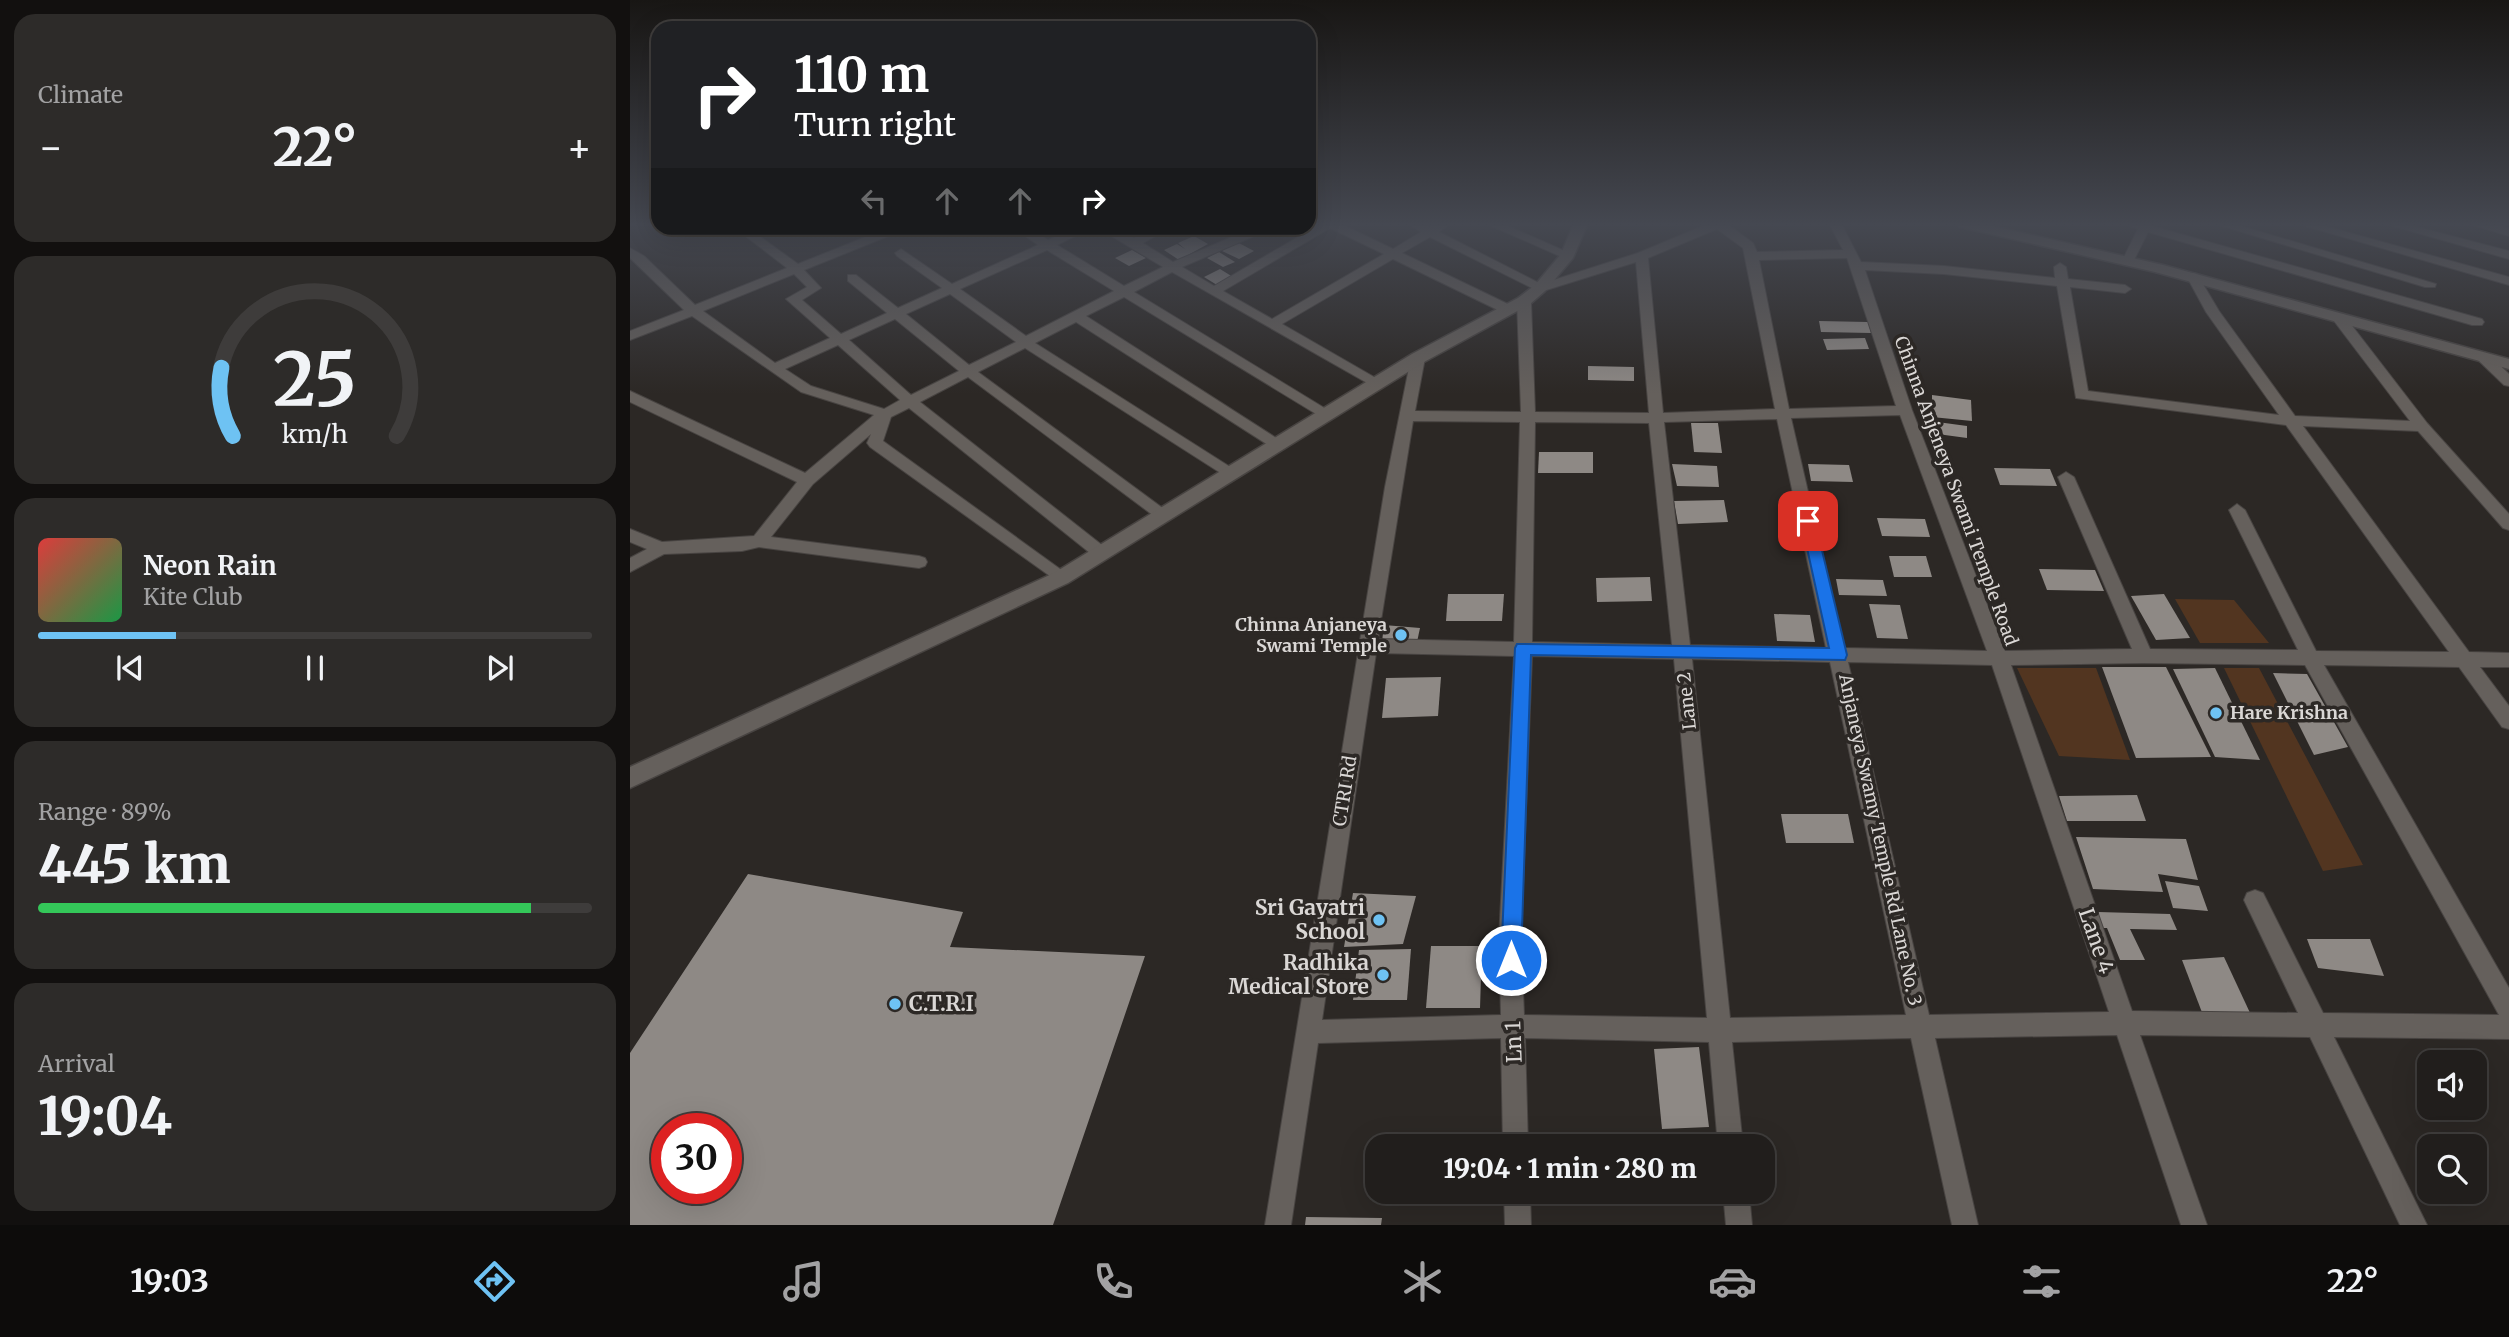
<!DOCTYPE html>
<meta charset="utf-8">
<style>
body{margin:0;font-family:Merriweather,serif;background:#2d2b29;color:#f1f3f6;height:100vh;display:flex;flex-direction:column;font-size:26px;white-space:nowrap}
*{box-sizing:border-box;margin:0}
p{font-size:23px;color:#a2a2a3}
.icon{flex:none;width:38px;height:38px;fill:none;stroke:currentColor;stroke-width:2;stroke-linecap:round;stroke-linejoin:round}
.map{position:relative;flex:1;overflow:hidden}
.drawer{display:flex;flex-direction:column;gap:14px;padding:14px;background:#12100f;width:630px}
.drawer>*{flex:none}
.guide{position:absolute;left:21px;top:21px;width:665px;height:214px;border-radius:21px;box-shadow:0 7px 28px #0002,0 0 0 2px #3e3c3b;background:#202124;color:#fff;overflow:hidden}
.tools{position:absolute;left:1787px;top:1050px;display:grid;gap:14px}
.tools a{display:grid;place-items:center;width:70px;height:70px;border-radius:14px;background:#211e1c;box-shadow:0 7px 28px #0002,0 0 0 2px #3e3c3b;font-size:35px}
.speed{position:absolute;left:21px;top:1113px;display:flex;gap:14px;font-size:35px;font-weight:700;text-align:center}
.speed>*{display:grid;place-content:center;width:91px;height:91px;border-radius:50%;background:#211e1c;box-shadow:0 7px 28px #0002,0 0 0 2px #3e3c3b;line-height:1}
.speed .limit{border:10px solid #d22;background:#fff;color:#111}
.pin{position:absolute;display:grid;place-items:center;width:60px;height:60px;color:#fff;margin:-30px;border-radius:14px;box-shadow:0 4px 10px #0006}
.me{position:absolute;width:77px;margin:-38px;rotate:0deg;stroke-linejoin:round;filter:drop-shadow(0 0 5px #0008)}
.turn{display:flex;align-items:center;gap:24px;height:147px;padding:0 28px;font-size:32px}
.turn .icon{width:91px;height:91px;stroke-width:2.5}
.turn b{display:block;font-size:49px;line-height:60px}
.lanes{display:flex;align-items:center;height:66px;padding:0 28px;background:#0003;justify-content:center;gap:35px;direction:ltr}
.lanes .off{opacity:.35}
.big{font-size:52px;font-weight:800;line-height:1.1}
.drawer .widget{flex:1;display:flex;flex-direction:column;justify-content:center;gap:10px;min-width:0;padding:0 24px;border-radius:21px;background:#2d2b29}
.drawer .dial{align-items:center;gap:0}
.dial svg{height:182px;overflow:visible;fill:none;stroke:#3e3c3b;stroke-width:7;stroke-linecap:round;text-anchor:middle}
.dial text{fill:#f1f3f6;stroke:none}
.song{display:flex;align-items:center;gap:21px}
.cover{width:84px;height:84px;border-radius:10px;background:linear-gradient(135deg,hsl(0 70% 55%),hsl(140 70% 35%))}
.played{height:7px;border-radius:4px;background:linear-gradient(90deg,#6ec2f3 25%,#3e3c3b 25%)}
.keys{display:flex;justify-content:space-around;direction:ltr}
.heat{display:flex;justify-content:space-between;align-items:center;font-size:38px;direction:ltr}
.charge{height:10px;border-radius:5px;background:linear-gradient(90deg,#34c759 89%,#3e3c3b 0)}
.trip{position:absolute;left:735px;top:1134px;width:410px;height:70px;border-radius:21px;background:#211e1c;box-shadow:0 7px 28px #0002,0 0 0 2px #3e3c3b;font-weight:800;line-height:70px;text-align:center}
.menu{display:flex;height:112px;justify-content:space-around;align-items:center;background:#0d0c0b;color:#a2a2a3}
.menu .icon{width:49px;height:49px}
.menu .active{color:#6ec2f3}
.menu b{font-size:32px;color:#f1f3f6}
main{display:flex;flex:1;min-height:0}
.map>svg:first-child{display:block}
.green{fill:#523520}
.building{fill:#8e8985;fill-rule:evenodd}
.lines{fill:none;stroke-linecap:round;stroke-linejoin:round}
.minor-casing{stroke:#484442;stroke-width:2}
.tertiary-casing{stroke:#484442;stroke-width:3}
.minor{fill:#65605c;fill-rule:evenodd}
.tertiary{fill:#65605c;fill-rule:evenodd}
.route{fill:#1a73e8;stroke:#114b97;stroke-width:2}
.poi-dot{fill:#6ec2f3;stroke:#2c2825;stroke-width:2.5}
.labels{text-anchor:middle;stroke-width:7;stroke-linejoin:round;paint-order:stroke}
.street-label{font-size:18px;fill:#dad7d5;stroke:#2c2825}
.poi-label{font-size:18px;font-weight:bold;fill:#dad7d5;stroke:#2c2825;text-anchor:end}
.near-poi-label{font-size:21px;font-weight:bold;fill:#dad7d5;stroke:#2c2825;text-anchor:end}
.near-street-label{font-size:21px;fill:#dad7d5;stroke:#2c2825}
</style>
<main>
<section class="drawer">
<div class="widget"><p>Climate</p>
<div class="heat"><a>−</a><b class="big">22°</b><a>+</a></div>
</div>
<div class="widget dial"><svg viewBox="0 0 100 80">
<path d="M14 69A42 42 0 1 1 86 69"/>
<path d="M14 69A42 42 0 0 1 9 39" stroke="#6ec2f3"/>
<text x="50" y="56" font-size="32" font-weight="700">25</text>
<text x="50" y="72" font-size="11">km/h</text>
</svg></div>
<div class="widget">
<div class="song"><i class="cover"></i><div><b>Neon Rain</b><p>Kite Club</p></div></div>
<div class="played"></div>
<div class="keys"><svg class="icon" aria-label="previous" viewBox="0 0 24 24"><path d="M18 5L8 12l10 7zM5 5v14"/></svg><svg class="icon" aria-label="pause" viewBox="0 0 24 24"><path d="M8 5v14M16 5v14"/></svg><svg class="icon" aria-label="next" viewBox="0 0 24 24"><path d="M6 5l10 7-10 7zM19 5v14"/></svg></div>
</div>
<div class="widget"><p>Range · 89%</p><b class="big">445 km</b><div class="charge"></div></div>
<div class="widget"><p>Arrival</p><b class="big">19:04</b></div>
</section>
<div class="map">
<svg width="1879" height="1225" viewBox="0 0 1879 1225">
<rect width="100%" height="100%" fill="#2c2825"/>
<!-- green -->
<g class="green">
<path d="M 1545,599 L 1604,600 L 1639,643 L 1570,643 Z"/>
<path d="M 1387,668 L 1466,668 L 1500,760 L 1429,756 Z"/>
<path d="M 1594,668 L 1629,668 L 1733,865 L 1693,871 Z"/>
</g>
<!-- building -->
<g class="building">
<path d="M 564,236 L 578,244 L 549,260 L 534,250 L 547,244 L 555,249 L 548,243 Z"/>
<path d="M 607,242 L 624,251 L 609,259 L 592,251 Z"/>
<path d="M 502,250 L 516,258 L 499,266 L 485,258 Z"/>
<path d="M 589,252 L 605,262 L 593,267 L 577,258 Z"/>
<path d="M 590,269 L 603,277 L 587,285 L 574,277 Z"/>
<path d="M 1189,321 L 1238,322 L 1241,333 L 1191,332 Z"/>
<path d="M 1235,338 L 1239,349 L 1197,350 L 1193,339 Z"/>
<path d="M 958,366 L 1004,367 L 1004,381 L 958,380 Z"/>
<path d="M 1302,395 L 1341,400 L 1342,421 L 1302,417 Z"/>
<path d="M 1300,421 L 1337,426 L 1337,438 L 1300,433 Z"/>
<path d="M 1061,423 L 1088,423 L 1092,453 L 1064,452 Z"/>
<path d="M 909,452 L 963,452 L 963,473 L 908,473 Z"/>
<path d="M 1042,464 L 1087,466 L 1089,487 L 1047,486 Z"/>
<path d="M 1178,464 L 1219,465 L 1223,482 L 1181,481 Z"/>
<path d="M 1364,468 L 1420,469 L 1427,486 L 1370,485 Z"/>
<path d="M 1094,500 L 1098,522 L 1048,524 L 1044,501 Z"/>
<path d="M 1247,518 L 1295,519 L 1300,537 L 1252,536 Z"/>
<path d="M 1259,556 L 1296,556 L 1302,577 L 1264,577 Z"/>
<path d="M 1409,569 L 1465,570 L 1474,591 L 1417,590 Z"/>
<path d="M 1020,577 L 1022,601 L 967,602 L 966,578 Z"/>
<path d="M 1206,579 L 1253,580 L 1257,596 L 1209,595 Z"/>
<path d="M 818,594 L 874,594 L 872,621 L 816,621 Z"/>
<path d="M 1534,594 L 1560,638 L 1526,640 L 1501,596 Z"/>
<path d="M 1239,604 L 1270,605 L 1278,639 L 1247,638 Z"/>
<path d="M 1144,614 L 1180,615 L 1185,642 L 1147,641 Z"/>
<path d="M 754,625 L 790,628 L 787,642 L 752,642 Z"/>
<path d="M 1472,667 L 1536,667 L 1581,757 L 1506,758 Z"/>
<path d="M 1585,668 L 1630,760 L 1585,757 L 1543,669 Z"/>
<path d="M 1643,673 L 1677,674 L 1718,747 L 1684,755 Z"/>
<path d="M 811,677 L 808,716 L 752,718 L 756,678 Z"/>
<path d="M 1507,795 L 1516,821 L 1437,821 L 1429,796 Z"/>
<path d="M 1151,814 L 1218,814 L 1224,843 L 1156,843 Z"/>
<path d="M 1446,837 L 1556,839 L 1568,880 L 1528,874 L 1533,892 L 1463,889 Z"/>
<path d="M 118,874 L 333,912 L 320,947 L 515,956 L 423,1225 L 0,1225 L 0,1053 ZM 37,1129 L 96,1129 L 96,1188 L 37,1188 Z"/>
<path d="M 1535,881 L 1569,886 L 1578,911 L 1543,908 Z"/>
<path d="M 723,893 L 786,896 L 773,944 L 714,947 Z"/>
<path d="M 1468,912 L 1540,914 L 1547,930 L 1500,929 L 1515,960 L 1490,960 L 1477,928 L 1471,928 Z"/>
<path d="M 1677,939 L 1740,939 L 1754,976 L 1688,968 Z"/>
<path d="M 801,946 L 852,946 L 850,1008 L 796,1008 Z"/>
<path d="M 781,949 L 777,1000 L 723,1000 L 729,950 Z"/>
<path d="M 1594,957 L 1621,1015 L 1573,1015 L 1552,960 Z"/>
<path d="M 1069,1047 L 1079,1127 L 1032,1129 L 1024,1049 Z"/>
<path d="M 676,1217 L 752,1218 L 751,1225 L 675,1225 Z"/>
</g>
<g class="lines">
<!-- minor casing -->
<g class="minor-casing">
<g id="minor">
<path d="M 692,223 L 709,223 L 763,249 L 791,232 L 777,223 L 792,223 L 800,227 L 807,223 L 821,223 L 809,232 L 911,284 L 1008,253 L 1080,223 L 1096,223 L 1123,243 L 1127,252 L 1213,250 L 1199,223 L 1211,223 L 1231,262 L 1314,266 L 1425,278 L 1424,267 L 1430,263 L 1436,267 L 1438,279 L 1495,285 L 1501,289 L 1495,293 L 1440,287 L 1458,391 L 1649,415 L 1576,312 L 1557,277 L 1563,273 L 1567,274 L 1589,311 L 1665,416 L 1780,421 L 1701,317 L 1703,314 L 1713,314 L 1797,423 L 1879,514 L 1879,530 L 1873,528 L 1788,431 L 1673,426 L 1839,652 L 1879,653 L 1879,667 L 1850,667 L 1879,706 L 1879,729 L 1872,727 L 1829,667 L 1694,665 L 1879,988 L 1879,1039 L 1704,1037 L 1797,1225 L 1770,1225 L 1680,1037 L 1510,1035 L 1577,1225 L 1551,1225 L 1487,1035 L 1305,1038 L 1348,1225 L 1322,1225 L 1281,1038 L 1102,1042 L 1113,1146 L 1088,1146 L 1079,1042 L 895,1038 L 898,1146 L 873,1146 L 871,1038 L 688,1043 L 661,1225 L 635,1225 L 755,487 L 781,358 L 788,354 L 795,358 L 785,411 L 891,412 L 887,301 L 894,297 L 901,301 L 905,412 L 1019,413 L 1006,262 L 910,292 L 800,237 L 772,253 L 884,307 L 884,313 L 874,313 L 763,259 L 652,324 L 751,381 L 751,387 L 746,388 L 542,272 L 504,292 L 701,412 L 703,415 L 701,418 L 696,420 L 494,297 L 456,316 L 651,441 L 654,445 L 646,450 L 446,322 L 405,343 L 605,470 L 608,474 L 600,479 L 395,348 L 348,372 L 538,512 L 540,516 L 538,520 L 532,522 L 338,377 L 290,402 L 477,549 L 479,553 L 471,559 L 465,557 L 279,408 L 261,417 L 253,441 L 437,574 L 440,578 L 437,582 L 431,584 L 240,447 L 237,443 L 241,434 L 183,484 L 141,537 L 289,556 L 295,558 L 297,562 L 295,566 L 289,568 L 129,547 L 112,551 L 34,554 L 0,572 L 0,558 L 17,549 L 0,542 L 0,529 L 32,542 L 124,536 L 167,482 L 0,402 L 0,391 L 175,473 L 244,415 L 171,392 L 62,316 L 0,340 L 0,331 L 54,310 L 0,258 L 0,248 L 14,256 L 65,305 L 157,268 L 105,228 L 118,228 L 168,264 L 258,228 L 273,228 L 271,231 L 174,270 L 191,288 L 172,300 L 211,334 L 257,313 L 218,281 L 218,275 L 226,275 L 268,308 L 312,288 L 267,256 L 265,253 L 271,249 L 322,284 L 408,245 L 384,228 L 398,228 L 418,240 L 446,228 L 461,228 L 427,245 L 494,286 L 533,267 L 468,228 L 482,228 L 504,238 L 526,228 L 540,228 L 513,243 L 543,262 L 623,228 L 638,228 L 636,231 L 552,267 L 584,286 ZM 700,228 L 754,254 L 642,319 L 593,291 ZM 1087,229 L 1113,248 L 1145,409 L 1033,413 L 1018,258 ZM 417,250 L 484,291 L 396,336 L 330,289 ZM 1217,258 L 1266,406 L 1159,409 L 1129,260 ZM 1235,270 L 1314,274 L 1427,286 L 1446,398 L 1656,425 L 1819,652 L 1686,651 L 1615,510 L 1607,504 L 1599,510 L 1668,650 L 1520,649 L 1444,477 L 1436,472 L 1428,477 L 1502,649 L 1375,651 L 1282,410 ZM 164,274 L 177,287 L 156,299 L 200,338 L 145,363 L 73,311 ZM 320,294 L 386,342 L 339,365 L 276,314 ZM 265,319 L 329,371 L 281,395 L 219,340 ZM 208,345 L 270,400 L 254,409 L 181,386 L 155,369 ZM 1270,415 L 1357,651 L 1214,648 L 1161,418 ZM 1147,419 L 1196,648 L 1060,645 L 1034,422 ZM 783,421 L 890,422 L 884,642 L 748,639 ZM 905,422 L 1019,423 L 1042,645 L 902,642 ZM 746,653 L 884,656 L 869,938 L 871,1015 L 692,1020 ZM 902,656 L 1044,659 L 1077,1018 L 894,1015 L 891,938 ZM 1062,659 L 1200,662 L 1276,1015 L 1100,1018 ZM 1218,662 L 1362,665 L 1479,1012 L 1299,1015 ZM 1513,663 L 1675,665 L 1869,1015 L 1693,1013 L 1633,893 L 1625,890 L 1617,893 L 1614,900 L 1668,1013 L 1502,1011 L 1381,665 Z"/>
<path d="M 855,223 L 871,223 L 944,255 L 938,259 L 934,258 Z"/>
<path d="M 1493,223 L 1523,223 L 1522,226 L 1852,319 L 1854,322 L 1852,325 L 1842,325 L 1518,232 L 1502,264 L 1494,264 L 1492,261 L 1508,229 Z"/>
<path d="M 1582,223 L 1601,223 L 1806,284 L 1805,287 L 1795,287 Z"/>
<path d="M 1665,223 L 1684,223 L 1879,277 L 1879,285 Z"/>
<path d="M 1752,223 L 1772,223 L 1879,251 L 1879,259 Z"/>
<path d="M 1836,223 L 1857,223 L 1879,228 L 1879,236 Z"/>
<path d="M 1853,353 L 1858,354 L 1879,374 L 1879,386 L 1874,385 L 1848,360 L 1846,357 Z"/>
<path d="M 874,1192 L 900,1192 L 901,1225 L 875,1225 Z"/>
<path d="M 1093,1192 L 1119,1192 L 1122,1225 L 1096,1225 Z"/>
</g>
</g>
<!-- tertiary casing -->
<g class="tertiary-casing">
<g id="tertiary">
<path d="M 944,223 L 958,223 L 943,258 L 915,291 L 900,304 L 794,362 L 438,583 L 0,788 L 0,767 L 424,573 L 782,354 L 888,298 L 905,285 L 931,254 Z"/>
<path d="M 1323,223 L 1349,223 L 1533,265 L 1879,359 L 1879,369 L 1525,272 L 1330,227 Z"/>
</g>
</g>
<!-- minor -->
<use href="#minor" class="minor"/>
<!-- tertiary -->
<use href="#tertiary" class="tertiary"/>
</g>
<!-- sky -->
<linearGradient id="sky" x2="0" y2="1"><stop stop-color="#181614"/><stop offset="0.57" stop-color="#454851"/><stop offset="1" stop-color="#454851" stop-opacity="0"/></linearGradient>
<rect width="1879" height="394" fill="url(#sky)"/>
<!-- route -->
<path class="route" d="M 1178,516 L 1185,521 L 1217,655 L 1215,660 L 901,655 L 891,960 L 888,967 L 881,970 L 874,967 L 871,960 L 885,648 L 887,644 L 1199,648 L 1171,521 Z"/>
<!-- markers -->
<g class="poi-dot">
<circle cx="771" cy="635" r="7"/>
<circle cx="1586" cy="713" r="7"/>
<circle cx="749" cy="920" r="7"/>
<circle cx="753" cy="975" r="7"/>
<circle cx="265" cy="1004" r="7"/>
</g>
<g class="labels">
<!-- street labels -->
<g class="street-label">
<text transform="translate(1326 491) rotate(70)" y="6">Chinna Anjeneya Swami Temple Road</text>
<text transform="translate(1057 701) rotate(-96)" y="6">Lane 2</text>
<text transform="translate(715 791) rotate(-81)" y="6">CTRI Rd</text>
<text transform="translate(1250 840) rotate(78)" y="6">Anjaneya Swamy Temple Rd Lane No. 3</text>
</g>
<!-- poi labels -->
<g class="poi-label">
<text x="757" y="631">Chinna Anjaneya<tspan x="757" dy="21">Swami Temple</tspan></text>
<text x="1600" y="719" text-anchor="start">Hare Krishna</text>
</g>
<!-- near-poi labels -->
<g class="near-poi-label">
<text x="735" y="915">Sri Gayatri<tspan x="735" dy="24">School</tspan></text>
<text x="739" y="970">Radhika<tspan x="739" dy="24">Medical Store</tspan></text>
<text x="279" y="1011" text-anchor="start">C.T.R.I</text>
</g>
<!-- near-street labels -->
<g class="near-street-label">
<text transform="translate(1466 941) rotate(71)" y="7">Lane 4</text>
<text transform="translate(884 1042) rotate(-92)" y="7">Ln 1</text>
</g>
</g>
</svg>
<div class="tools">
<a><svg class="icon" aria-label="sound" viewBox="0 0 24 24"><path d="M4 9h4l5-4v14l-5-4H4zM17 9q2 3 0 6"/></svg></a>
<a><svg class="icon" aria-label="search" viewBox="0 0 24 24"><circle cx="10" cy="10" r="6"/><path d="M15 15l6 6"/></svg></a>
</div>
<div class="speed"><div class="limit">30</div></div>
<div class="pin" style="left:1178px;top:521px;background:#d93025"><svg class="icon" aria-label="arrive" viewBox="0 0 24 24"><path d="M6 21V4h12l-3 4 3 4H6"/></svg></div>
<svg class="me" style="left:881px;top:960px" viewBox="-20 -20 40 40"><circle r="17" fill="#1a73e8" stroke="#fff" stroke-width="3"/><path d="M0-11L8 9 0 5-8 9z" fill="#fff"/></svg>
<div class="trip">19:04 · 1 min · 280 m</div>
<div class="guide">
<div class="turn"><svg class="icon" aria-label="right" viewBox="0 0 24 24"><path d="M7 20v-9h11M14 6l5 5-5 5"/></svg><div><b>110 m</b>Turn right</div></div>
<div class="lanes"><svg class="icon off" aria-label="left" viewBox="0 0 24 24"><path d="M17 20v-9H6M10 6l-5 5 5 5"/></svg><svg class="icon off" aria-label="ahead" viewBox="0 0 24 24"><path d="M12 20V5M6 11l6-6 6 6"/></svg><svg class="icon off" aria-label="ahead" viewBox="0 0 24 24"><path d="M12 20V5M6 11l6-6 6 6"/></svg><svg class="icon" aria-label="right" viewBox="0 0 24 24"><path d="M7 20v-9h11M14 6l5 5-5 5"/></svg></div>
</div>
</div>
</main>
<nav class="menu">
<b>19:03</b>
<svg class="icon active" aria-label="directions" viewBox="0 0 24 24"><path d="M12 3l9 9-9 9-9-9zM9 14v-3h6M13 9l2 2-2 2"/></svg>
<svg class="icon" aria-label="music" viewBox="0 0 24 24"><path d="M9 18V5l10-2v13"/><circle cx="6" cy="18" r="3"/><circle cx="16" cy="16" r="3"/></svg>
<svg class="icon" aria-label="phone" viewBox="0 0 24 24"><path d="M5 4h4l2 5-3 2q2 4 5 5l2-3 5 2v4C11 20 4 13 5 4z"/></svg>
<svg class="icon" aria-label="climate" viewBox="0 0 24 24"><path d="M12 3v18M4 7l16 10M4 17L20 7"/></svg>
<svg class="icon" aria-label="car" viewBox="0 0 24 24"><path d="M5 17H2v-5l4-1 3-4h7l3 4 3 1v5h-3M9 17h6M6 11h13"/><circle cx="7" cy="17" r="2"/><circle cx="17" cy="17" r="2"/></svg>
<svg class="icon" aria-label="filters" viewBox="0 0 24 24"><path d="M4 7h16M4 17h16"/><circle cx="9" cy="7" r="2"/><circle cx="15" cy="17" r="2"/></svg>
<b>22°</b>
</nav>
